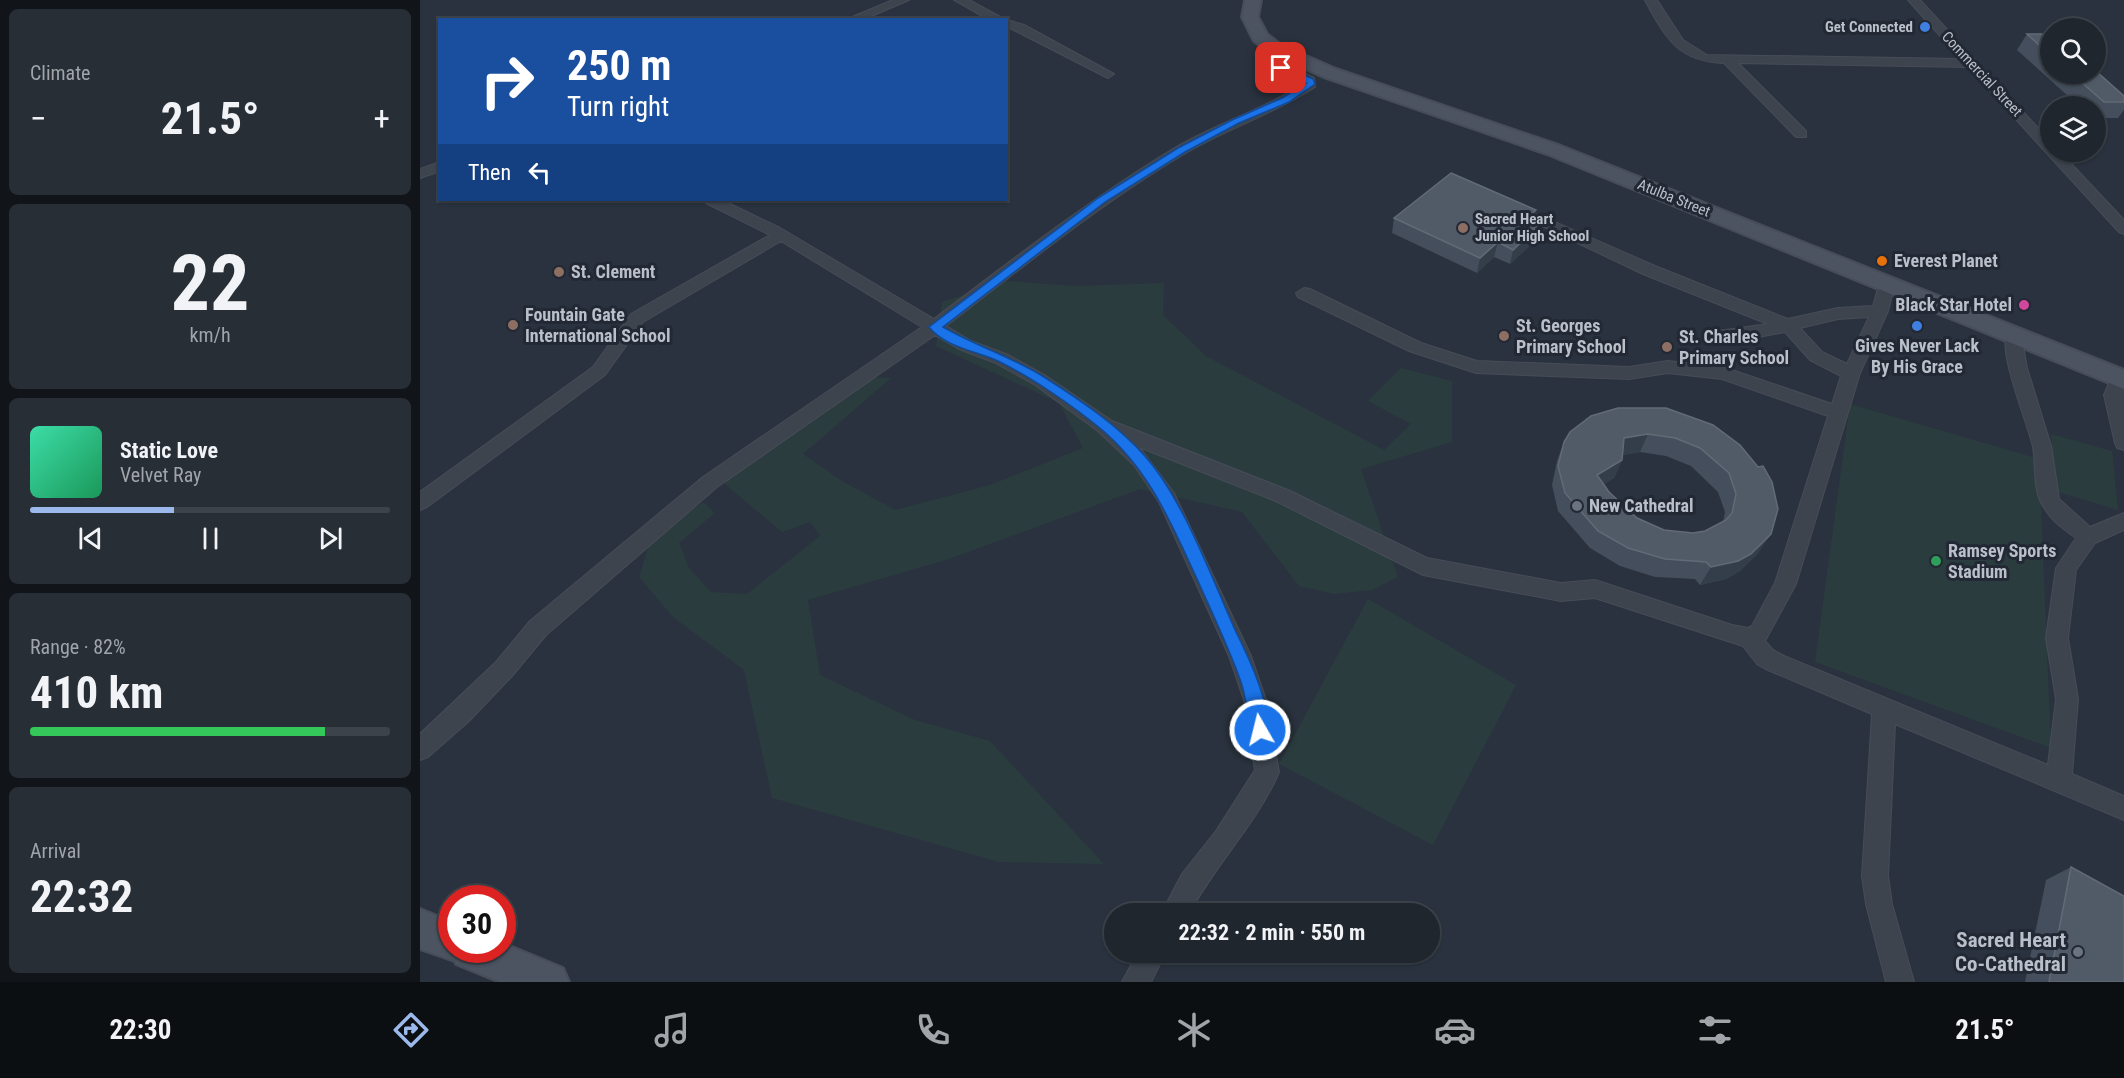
<!DOCTYPE html>
<meta charset="utf-8">
<style>
body{margin:0;font-family:"Roboto Condensed",sans-serif;background:#272e36;color:#f1f3f6;height:100vh;display:flex;flex-direction:column;font-size:22px;white-space:nowrap}
*{box-sizing:border-box;margin:0}
p{font-size:20px;color:#a1a5aa}
.icon{flex:none;width:33px;height:33px;fill:none;stroke:currentColor;stroke-width:2;stroke-linecap:round;stroke-linejoin:round}
.map{position:relative;flex:1;overflow:hidden}
.panel{display:flex;flex-direction:column;gap:9px;padding:9px;background:#111519;width:420px}
.panel>*{flex:none}
.banner{position:absolute;left:18px;top:18px;width:570px;height:183px;border-radius:0px;box-shadow:0 2px 4px #0004,0 0 0 2px #3c434a;background:#1a4fa0;color:#fff;overflow:hidden}
.controls{position:absolute;left:1620px;top:18px;display:grid;gap:12px}
.controls a{display:grid;place-items:center;width:66px;height:66px;border-radius:50%;background:#1f262e;box-shadow:0 2px 4px #0004,0 0 0 2px #3c434a;font-size:30px}
.speed{position:absolute;left:18px;top:885px;display:flex;gap:12px;font-size:30px;font-weight:700;text-align:center}
.speed>*{display:grid;place-content:center;width:78px;height:78px;border-radius:50%;background:#1f262e;box-shadow:0 2px 4px #0004,0 0 0 2px #3c434a;line-height:1}
.speed .limit{border:9px solid #d22;background:#fff;color:#111}
.pin{position:absolute;display:grid;place-items:center;width:51px;height:51px;color:#fff;margin:-26px;border-radius:12px;box-shadow:0 3px 9px #0006}
.me{position:absolute;width:66px;margin:-33px;rotate:352deg;stroke-linejoin:round;filter:drop-shadow(0 0 4px #0008)}
.turn{display:flex;align-items:center;gap:21px;height:126px;padding:0 30px;font-size:27px}
.turn .icon{width:78px;height:78px;stroke-width:2.5}
.turn b{display:block;font-size:42px;line-height:51px}
.then{display:flex;align-items:center;height:57px;padding:0 30px;background:#0003;gap:12px;font-size:22px}
.big{font-size:45px;font-weight:700;line-height:1.1}
.panel .card{flex:1;display:flex;flex-direction:column;justify-content:center;gap:9px;min-width:0;padding:0 21px;border-radius:9px;background:#272e36}
.panel .dial{align-items:center;gap:0}
.dial b{font-size:78px;line-height:1}
.song{display:flex;align-items:center;gap:18px}
.cover{width:72px;height:72px;border-radius:9px;background:linear-gradient(135deg,hsl(160 70% 55%),hsl(150 70% 35%))}
.played{height:6px;border-radius:3px;background:linear-gradient(90deg,#9cb9ec 40%,#3c434a 40%)}
.keys{display:flex;justify-content:space-around;direction:ltr}
.heat{display:flex;justify-content:space-between;align-items:center;font-size:33px;direction:ltr}
.charge{height:9px;border-radius:4px;background:linear-gradient(90deg,#34c759 82%,#3c434a 0)}
.trip{position:absolute;left:684px;top:903px;width:336px;height:60px;border-radius:30px;background:#1f262e;box-shadow:0 2px 4px #0004,0 0 0 2px #3c434a;font-weight:700;line-height:60px;text-align:center}
.dock{display:flex;height:96px;justify-content:space-around;align-items:center;background:#0c0f12;color:#a1a5aa}
.dock .icon{width:42px;height:42px}
.dock .selected{color:#9cb9ec}
.dock b{font-size:27px;color:#f1f3f6}
main{display:flex;flex:1;min-height:0}
.map>svg:first-child{display:block}
.green{fill:#2b3c3f}
.lines{fill:none;stroke-linecap:round;stroke-linejoin:round}
.street-casing{stroke:#474d58;stroke-width:2}
.secondary-casing{stroke:#474d58;stroke-width:4}
.street{fill:#3d444e;fill-rule:evenodd}
.secondary{fill:#4c5361;fill-rule:evenodd}
.wall{fill:#454e5c;fill-rule:evenodd}
.shaded-wall{fill:#343e4b}
.building{fill:#515b68;stroke:#626a77;stroke-width:1.5;fill-rule:evenodd}
.route{fill:#1a73e8;stroke:#114b97;stroke-width:1.5}
.shop-dot{fill:#3f7fe0;stroke:#222934;stroke-width:2}
.education-dot{fill:#8d6e63;stroke:#222934;stroke-width:2}
.food-dot{fill:#e8710a;stroke:#222934;stroke-width:2}
.hotel-dot{fill:#d1479c;stroke:#222934;stroke-width:2}
.worship-dot{fill:#6b7280;stroke:#222934;stroke-width:2}
.leisure-dot{fill:#2e9e5b;stroke:#222934;stroke-width:2}
.labels{text-anchor:middle;stroke-width:6;stroke-linejoin:round;paint-order:stroke}
.far-poi-label{font-size:15px;font-weight:bold;fill:#babfc9;stroke:#222934;text-anchor:end}
.far-street-label{font-size:15px;fill:#babfc9;stroke:#222934}
.poi-label{font-size:18px;font-weight:bold;fill:#babfc9;stroke:#222934;text-anchor:start}
.near-poi-label{font-size:21px;font-weight:bold;fill:#babfc9;stroke:#222934;text-anchor:end}
</style>
<main>
<section class="panel">
<div class="card"><p>Climate</p>
<div class="heat"><a>−</a><b class="big">21.5°</b><a>+</a></div>
</div>
<div class="card dial"><b>22</b><p>km/h</p></div>
<div class="card">
<div class="song"><i class="cover"></i><div><b>Static Love</b><p>Velvet Ray</p></div></div>
<div class="played"></div>
<div class="keys"><svg class="icon" aria-label="previous" viewBox="0 0 24 24"><path d="M18 5L8 12l10 7zM5 5v14"/></svg><svg class="icon" aria-label="pause" viewBox="0 0 24 24"><path d="M8 5v14M16 5v14"/></svg><svg class="icon" aria-label="next" viewBox="0 0 24 24"><path d="M6 5l10 7-10 7zM19 5v14"/></svg></div>
</div>
<div class="card"><p>Range · 82%</p><b class="big">410 km</b><div class="charge"></div></div>
<div class="card"><p>Arrival</p><b class="big">22:32</b></div>
</section>
<div class="map">
<svg width="1704" height="982" viewBox="0 0 1704 982">
<rect width="100%" height="100%" fill="#29323e"/>
<!-- green -->
<g class="green">
<path d="M 587,281 L 656,286 L 744,283 L 743,315 L 786,356 L 964,450 L 991,424 L 948,401 L 981,368 L 1032,381 L 1032,442 L 941,469 L 978,577 L 952,590 L 914,594 L 879,586 L 822,512 L 720,489 L 529,559 L 388,600 L 400,675 L 495,720 L 570,741 L 684,864 L 579,862 L 352,798 L 324,670 L 253,617 L 219,577 L 231,539 L 283,502 L 295,513 L 259,543 L 269,568 L 291,592 L 327,594 L 400,536 L 390,522 L 362,532 L 299,479 L 440,377 L 471,378 L 383,454 L 422,481 L 475,510 L 570,485 L 663,448 L 639,403 L 516,346 L 522,302 Z"/>
<path d="M 1430,404 L 1619,459 L 1631,748 L 1395,662 Z"/>
<path d="M 1631,434 L 1692,451 L 1698,510 L 1635,491 Z"/>
<path d="M 948,599 L 1096,685 L 1013,845 L 859,764 Z"/>
</g>
<g class="lines">
<!-- street casing -->
<g class="street-casing">
<g id="street">
<path d="M 473,0 L 489,0 L 442,20 L 425,20 Z"/>
<path d="M 534,0 L 549,0 L 584,19 L 604,25 L 694,74 L 688,78 L 586,26 L 586,20 L 569,20 Z"/>
<path d="M 1225,0 L 1237,0 L 1263,40 L 1287,55 L 1541,59 L 1488,0 L 1500,0 L 1630,141 L 1630,152 L 1640,152 L 1704,220 L 1704,234 L 1699,232 L 1548,67 L 1318,63 L 1386,131 L 1386,137 L 1376,137 L 1304,63 C 1258,62 1245,37 1225,0 Z"/>
<path d="M 864,49 L 870,53 L 865,63 L 894,78 L 895,87 C 854,114 806,129 764,154 C 680,204 604,266 526,326 L 551,341 L 588,355 L 626,376 L 692,421 L 870,491 L 1007,558 L 1141,583 L 1175,580 L 1312,625 L 1328,628 L 1332,626 L 1355,583 L 1408,416 L 1302,379 L 1248,373 L 1209,379 L 1056,373 L 989,351 L 878,297 L 876,293 L 884,288 L 890,289 L 1001,343 L 1057,361 L 1209,367 L 1248,361 L 1303,367 L 1412,404 L 1421,376 L 1390,360 L 1365,332 L 1320,340 L 1292,340 L 1290,336 L 1292,332 L 1348,324 L 1223,274 L 1084,208 L 1091,204 L 1096,205 L 1235,266 L 1368,319 L 1418,308 L 1453,306 L 1461,278 L 1473,278 L 1475,282 L 1468,311 L 1440,373 L 1376,584 L 1345,641 L 1353,650 L 1364,656 L 1628,765 L 1636,699 L 1626,638 L 1636,568 L 1656,538 C 1642,528 1628,518 1621,502 C 1613,486 1616,464 1613,447 C 1608,423 1576,349 1588,330 L 1600,330 L 1607,368 L 1631,446 L 1639,499 L 1670,527 L 1704,513 L 1704,530 L 1675,543 L 1656,570 L 1648,638 L 1658,699 L 1652,774 L 1704,796 L 1704,820 L 1475,724 L 1468,876 L 1472,904 L 1494,982 L 1466,982 L 1446,904 L 1442,876 L 1452,714 L 1348,670 L 1337,664 L 1323,646 L 1175,598 L 1141,601 L 1003,575 L 856,501 L 719,447 L 754,493 L 831,656 L 846,700 L 859,772 C 837,824 795,864 769,914 L 741,914 L 762,874 L 796,831 L 835,770 L 824,700 L 809,656 L 739,502 L 714,465 L 678,431 L 614,384 L 576,363 L 539,349 L 515,335 L 297,487 L 126,635 L 92,676 L 49,721 L 8,757 L 0,760 L 0,734 L 76,662 L 110,621 L 283,477 L 502,327 L 361,241 L 223,322 L 185,375 L 7,507 L 0,510 L 0,492 L 173,367 L 211,314 L 350,235 L 286,203 L 284,200 L 302,200 L 360,228 L 514,319 C 592,260 669,200 753,149 C 795,124 843,110 884,83 L 852,64 L 860,50 ZM 1449,317 L 1427,364 L 1402,352 L 1380,328 L 1418,319 Z"/>
<path d="M 20,162 L 20,171 L 0,178 L 0,169 Z"/>
<path d="M 1699,372 L 1704,373 L 1704,450 L 1697,448 L 1695,443 L 1684,395 L 1693,374 Z"/>
<path d="M 718,952 L 746,952 L 731,982 L 702,982 Z"/>
</g>
</g>
<!-- secondary casing -->
<g class="secondary-casing">
<g id="secondary">
<path d="M 825,0 L 841,0 L 838,17 L 847,34 L 861,45 L 916,69 L 1141,146 L 1704,370 L 1704,389 L 1127,154 L 904,77 L 849,53 L 834,41 L 822,17 Z"/>
<path d="M 0,909 L 32,922 L 32,950 L 82,950 L 82,943 L 143,968 L 149,982 L 80,982 L 36,964 L 35,961 L 0,949 Z"/>
</g>
</g>
<!-- street -->
<use href="#street" class="street"/>
<!-- secondary -->
<use href="#secondary" class="secondary"/>
</g>
<!-- wall -->
<g class="wall">
<path d="M 1607,34 L 1630,34 L 1630,74 L 1676,74 L 1704,96 L 1704,110 L 1698,118 L 1676,118 L 1676,106 L 1659,106 L 1597,50 Z"/>
<path d="M 974,218 L 1113,224 L 1112,225 L 1117,227 L 1114,242 L 1090,264 L 1074,257 L 1057,273 L 972,233 Z"/>
<path d="M 1293,425 L 1339,552 L 1320,571 L 1306,579 L 1280,585 L 1275,579 L 1235,577 L 1200,566 L 1170,548 L 1138,511 L 1132,485 L 1137,461 L 1144,442 ZM 1220,452 L 1246,456 L 1271,466 L 1298,492 L 1305,512 L 1303,522 L 1285,531 L 1273,533 L 1244,530 L 1217,518 L 1189,492 L 1184,484 L 1194,478 L 1202,460 L 1202,455 Z"/>
<path d="M 1651,867 L 1704,982 L 1605,982 L 1626,880 Z"/>
</g>
<!-- shaded-wall -->
<g class="shaded-wall">
<path d="M 1116,210 L 1113,224 L 1100,236 L 1103,221 Z"/>
<path d="M 1117,227 L 1114,242 L 1090,264 L 1093,250 Z"/>
<path d="M 1078,242 L 1074,257 L 1057,273 L 1060,258 Z"/>
<path d="M 1228,434 L 1220,452 L 1196,456 L 1204,438 Z"/>
<path d="M 1202,460 L 1194,478 L 1170,493 L 1177,475 Z"/>
<path d="M 1351,534 L 1339,552 L 1320,571 L 1306,579 L 1280,585 L 1291,567 Z"/>
</g>
<!-- building -->
<g class="building">
<path d="M 1607,34 L 1630,34 L 1630,55 Z"/>
<path d="M 1676,71 L 1704,96 L 1704,102 L 1684,102 L 1652,74 L 1676,74 Z"/>
<path d="M 1031,173 L 1116,210 L 1103,221 L 1117,227 L 1093,250 L 1078,242 L 1060,258 L 974,218 Z"/>
<path d="M 1198,408 L 1246,408 L 1293,425 L 1320,445 L 1338,467 L 1343,466 L 1352,482 L 1358,509 L 1351,534 L 1331,554 L 1318,561 L 1291,567 L 1286,562 L 1245,559 L 1208,548 L 1178,531 L 1145,493 L 1138,466 L 1144,442 L 1150,432 L 1171,416 ZM 1228,434 L 1255,438 L 1280,448 L 1309,473 L 1316,494 L 1312,513 L 1306,520 L 1285,531 L 1273,533 L 1244,530 L 1217,518 L 1189,492 L 1177,475 L 1202,460 L 1204,438 Z"/>
<path d="M 1651,867 L 1704,896 L 1704,982 L 1629,982 Z"/>
</g>
<!-- route -->
<path class="route" d="M 858,66 L 864,66 L 893,79 L 895,84 L 869,102 L 819,123 L 765,152 L 685,202 L 523,327 C 556,346 592,357 624,377 C 660,400 696,424 724,455 C 763,498 792,579 816,632 C 827,654 855,712 845,735 L 840,737 L 834,735 C 827,719 827,699 821,682 C 809,648 793,615 778,581 C 752,525 730,470 681,429 C 652,405 611,377 578,361 C 556,351 525,347 509,327 L 678,198 L 758,148 L 812,120 L 862,98 L 886,83 L 858,70 Z"/>
<!-- markers -->
<g class="shop-dot">
<circle cx="1505" cy="27" r="6"/>
<circle cx="1497" cy="326" r="6"/>
</g>
<g class="education-dot">
<circle cx="1043" cy="228" r="6"/>
<circle cx="139" cy="272" r="6"/>
<circle cx="93" cy="325" r="6"/>
<circle cx="1084" cy="336" r="6"/>
<circle cx="1247" cy="347" r="6"/>
</g>
<circle class="food-dot" cx="1462" cy="261" r="6"/>
<circle class="hotel-dot" cx="1604" cy="305" r="6"/>
<g class="worship-dot">
<circle cx="1157" cy="506" r="6"/>
<circle cx="1658" cy="952" r="6"/>
</g>
<circle class="leisure-dot" cx="1516" cy="561" r="6"/>
<g class="labels">
<!-- far-poi labels -->
<g class="far-poi-label">
<text x="1493" y="32">Get Connected</text>
<text x="1055" y="224" text-anchor="start">Sacred Heart<tspan x="1055" dy="17">Junior High School</tspan></text>
</g>
<!-- far-street labels -->
<g class="far-street-label">
<text transform="translate(1562 74) rotate(47)" y="5">Commercial Street</text>
<text transform="translate(1254 198) rotate(22)" y="5">Atulba Street</text>
</g>
<!-- poi labels -->
<g class="poi-label">
<text x="1474" y="267">Everest Planet</text>
<text x="151" y="278">St. Clement</text>
<text x="1592" y="311" text-anchor="end">Black Star Hotel</text>
<text x="105" y="321">Fountain Gate<tspan x="105" dy="21">International School</tspan></text>
<text x="1096" y="332">St. Georges<tspan x="1096" dy="21">Primary School</tspan></text>
<text x="1259" y="343">St. Charles<tspan x="1259" dy="21">Primary School</tspan></text>
<text x="1497" y="352" text-anchor="middle">Gives Never Lack<tspan x="1497" dy="21">By His Grace</tspan></text>
<text x="1169" y="512">New Cathedral</text>
<text x="1528" y="557">Ramsey Sports<tspan x="1528" dy="21">Stadium</tspan></text>
</g>
<!-- near-poi labels -->
<g class="near-poi-label">
<text x="1646" y="947">Sacred Heart<tspan x="1646" dy="24">Co-Cathedral</tspan></text>
</g>
</g>
</svg>
<div class="controls">
<a><svg class="icon" aria-label="search" viewBox="0 0 24 24"><circle cx="10" cy="10" r="6"/><path d="M15 15l6 6"/></svg></a>
<a><svg class="icon" aria-label="layers" viewBox="0 0 24 24"><path d="M12 4l9 5-9 5-9-5zM3 14l9 5 9-5"/></svg></a>
</div>
<div class="speed"><div class="limit">30</div></div>
<div class="pin" style="left:861px;top:68px;background:#d93025"><svg class="icon" aria-label="arrive" viewBox="0 0 24 24"><path d="M6 21V4h12l-3 4 3 4H6"/></svg></div>
<svg class="me" style="left:840px;top:730px" viewBox="-20 -20 40 40"><circle r="17" fill="#1a73e8" stroke="#fff" stroke-width="3"/><path d="M0-11L8 9 0 5-8 9z" fill="#fff"/></svg>
<div class="trip">22:32 · 2 min · 550 m</div>
<div class="banner">
<div class="turn"><svg class="icon" aria-label="right" viewBox="0 0 24 24"><path d="M7 20v-9h11M14 6l5 5-5 5"/></svg><div><b>250 m</b>Turn right</div></div>
<div class="then">Then<svg class="icon" aria-label="left" viewBox="0 0 24 24"><path d="M17 20v-9H6M10 6l-5 5 5 5"/></svg></div>
</div>
</div>
</main>
<nav class="dock">
<b>22:30</b>
<svg class="icon selected" aria-label="directions" viewBox="0 0 24 24"><path d="M12 3l9 9-9 9-9-9zM9 14v-3h6M13 9l2 2-2 2"/></svg>
<svg class="icon" aria-label="music" viewBox="0 0 24 24"><path d="M9 18V5l10-2v13"/><circle cx="6" cy="18" r="3"/><circle cx="16" cy="16" r="3"/></svg>
<svg class="icon" aria-label="phone" viewBox="0 0 24 24"><path d="M5 4h4l2 5-3 2q2 4 5 5l2-3 5 2v4C11 20 4 13 5 4z"/></svg>
<svg class="icon" aria-label="climate" viewBox="0 0 24 24"><path d="M12 3v18M4 7l16 10M4 17L20 7"/></svg>
<svg class="icon" aria-label="car" viewBox="0 0 24 24"><path d="M5 17H2v-5l4-1 3-4h7l3 4 3 1v5h-3M9 17h6M6 11h13"/><circle cx="7" cy="17" r="2"/><circle cx="17" cy="17" r="2"/></svg>
<svg class="icon" aria-label="filters" viewBox="0 0 24 24"><path d="M4 7h16M4 17h16"/><circle cx="9" cy="7" r="2"/><circle cx="15" cy="17" r="2"/></svg>
<b>21.5°</b>
</nav>
